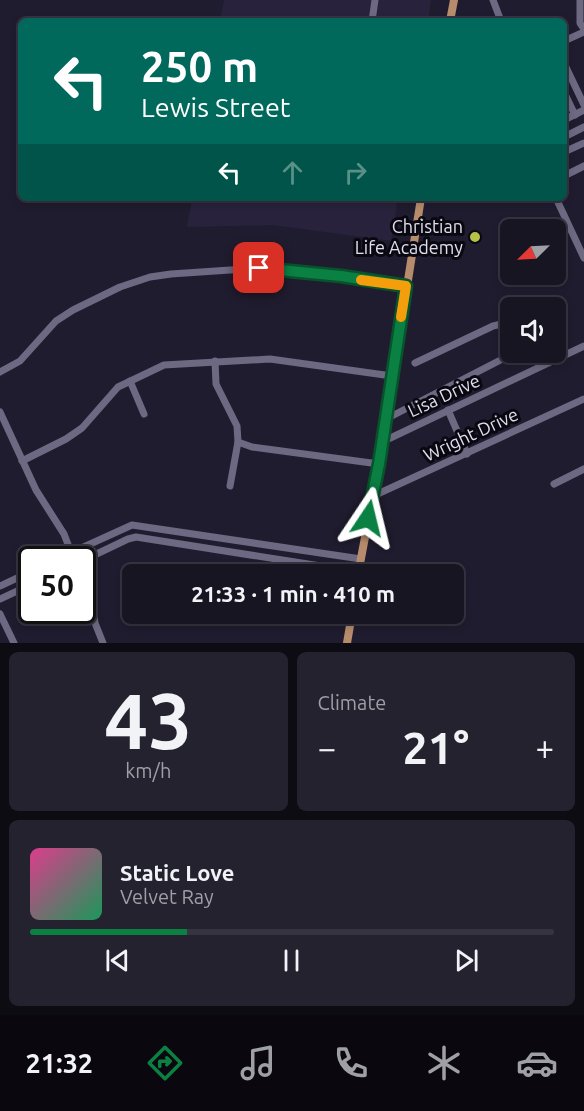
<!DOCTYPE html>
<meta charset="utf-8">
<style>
body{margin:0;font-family:Ubuntu,sans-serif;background:#252230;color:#f1f3f6;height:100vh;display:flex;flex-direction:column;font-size:22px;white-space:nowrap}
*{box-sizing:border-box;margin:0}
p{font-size:20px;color:#9f9fa6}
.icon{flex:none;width:33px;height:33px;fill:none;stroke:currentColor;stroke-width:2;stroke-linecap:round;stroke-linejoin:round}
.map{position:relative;height:643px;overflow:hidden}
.side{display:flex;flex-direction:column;gap:9px;padding:9px;background:#0d0c13;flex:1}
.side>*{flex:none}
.top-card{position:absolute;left:18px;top:18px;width:549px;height:183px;border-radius:9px;box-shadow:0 3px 9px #0003,0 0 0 2px #363441;background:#00695c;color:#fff;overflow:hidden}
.needle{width:39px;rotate:246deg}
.fabs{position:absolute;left:500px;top:219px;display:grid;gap:12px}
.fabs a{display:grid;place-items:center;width:66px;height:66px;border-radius:9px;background:#181523;box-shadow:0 3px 9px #0003,0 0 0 2px #363441;font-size:30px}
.speed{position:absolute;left:18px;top:546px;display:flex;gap:12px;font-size:30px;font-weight:700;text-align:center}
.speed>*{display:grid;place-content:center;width:78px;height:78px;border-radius:50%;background:#181523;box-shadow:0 3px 9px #0003,0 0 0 2px #363441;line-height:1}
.speed .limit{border:3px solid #111;border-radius:9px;background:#fff;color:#111}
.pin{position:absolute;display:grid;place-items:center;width:51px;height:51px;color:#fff;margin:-26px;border-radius:12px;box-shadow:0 3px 9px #0006}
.me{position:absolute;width:66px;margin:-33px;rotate:10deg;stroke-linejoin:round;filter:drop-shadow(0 0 4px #0008)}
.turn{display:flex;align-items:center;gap:21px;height:126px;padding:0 24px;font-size:27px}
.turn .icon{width:78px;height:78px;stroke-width:2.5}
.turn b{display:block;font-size:42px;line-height:51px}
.lanes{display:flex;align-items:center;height:57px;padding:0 24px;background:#0003;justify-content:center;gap:30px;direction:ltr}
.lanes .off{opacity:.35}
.big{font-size:45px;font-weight:600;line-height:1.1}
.side .card{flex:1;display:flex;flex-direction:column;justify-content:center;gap:9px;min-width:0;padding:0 21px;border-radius:9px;background:#252230}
.side .dial{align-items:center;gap:0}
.dial b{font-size:78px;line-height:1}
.song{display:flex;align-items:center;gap:18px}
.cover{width:72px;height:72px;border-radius:9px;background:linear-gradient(135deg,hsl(330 70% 55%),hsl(150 70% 35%))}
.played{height:6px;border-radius:3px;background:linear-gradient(90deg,#0b8043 30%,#363441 30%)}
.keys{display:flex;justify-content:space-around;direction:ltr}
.heat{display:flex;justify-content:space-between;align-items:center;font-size:33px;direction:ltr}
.side .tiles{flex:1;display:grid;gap:9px;grid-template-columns:1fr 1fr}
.card:last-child{grid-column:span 2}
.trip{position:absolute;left:122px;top:564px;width:342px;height:60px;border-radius:9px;background:#181523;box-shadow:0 3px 9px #0003,0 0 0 2px #363441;font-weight:600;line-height:60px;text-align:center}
.dock{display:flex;height:96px;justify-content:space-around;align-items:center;background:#0a080e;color:#9f9fa6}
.dock .icon{width:42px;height:42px}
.dock .active{color:#0b8043}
.dock b{font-size:27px;color:#f1f3f6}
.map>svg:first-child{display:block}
.built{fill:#28223c}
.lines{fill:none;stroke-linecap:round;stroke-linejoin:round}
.minor{stroke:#6d6982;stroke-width:7}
.major{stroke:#b78c6c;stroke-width:8}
.route-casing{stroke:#07532c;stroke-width:15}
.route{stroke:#0b8043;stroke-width:10}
.slow{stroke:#f59e0b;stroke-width:10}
.poi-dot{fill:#b7c148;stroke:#090810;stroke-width:2}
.labels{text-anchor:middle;stroke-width:6;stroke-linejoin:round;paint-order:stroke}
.poi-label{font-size:18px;fill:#e0deec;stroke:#090810;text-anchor:end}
.street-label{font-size:18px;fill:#e0deec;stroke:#090810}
</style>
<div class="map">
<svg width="584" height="643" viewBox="0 0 584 643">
<rect width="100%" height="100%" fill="#201c2f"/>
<!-- built -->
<g class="built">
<path d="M 224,0 L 431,0 L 428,21 L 220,21 Z"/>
<path d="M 192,198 L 398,198 L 391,241 L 273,225 L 187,227 Z"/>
</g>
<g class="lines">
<!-- minor -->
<g class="minor">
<path d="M 493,0 L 501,21"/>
<path d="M 580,0 L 580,23 L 584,29"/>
<path d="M 372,21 L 375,0"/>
<path d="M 564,41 L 584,32"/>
<path d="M 564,63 L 584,105"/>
<path d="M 564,92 L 575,115"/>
<path d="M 564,120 L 584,110"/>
<path d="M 564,137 L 584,127"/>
<path d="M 564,152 L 584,143"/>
<path d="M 564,176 L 584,166"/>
<path d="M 556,198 L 584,258"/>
<path d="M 215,361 L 216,384 L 237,426 L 238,442 L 230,486"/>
<path d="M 415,363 L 493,326 L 510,322"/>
<path d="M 0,372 L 20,361 L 56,321 L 73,310 L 120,287 L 150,277 L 171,274 L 259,268 L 341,276 L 406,286"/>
<path d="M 130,381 L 144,414"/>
<path d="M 448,410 L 467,454"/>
<path d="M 0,412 L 36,490 L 64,534 L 74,560"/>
<path d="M 386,419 L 516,352"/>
<path d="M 238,442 L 252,447 L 379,464"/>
<path d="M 382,442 L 584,346"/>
<path d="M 22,461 L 66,439 L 82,428 L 118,387 L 164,365 L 270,359 L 392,376"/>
<path d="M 554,484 L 584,469"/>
<path d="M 371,497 L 584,399"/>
<path d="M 55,560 L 132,525 L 361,559"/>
<path d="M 82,561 L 128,539 L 136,537 L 359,572"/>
<path d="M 82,578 L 92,600 L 95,623 L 103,643"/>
<path d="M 0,586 L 32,571"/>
<path d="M 0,599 L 32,584"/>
<path d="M 0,614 L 14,643"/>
</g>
<!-- major -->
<g class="major">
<path d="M 450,21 L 454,0"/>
<path d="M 358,574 L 379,464 L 421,198"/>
<path d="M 347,643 L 352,614"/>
</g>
</g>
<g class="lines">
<!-- route casing -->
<g class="route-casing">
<path id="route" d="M 259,268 L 341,276 L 406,286 L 379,464 L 368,518"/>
</g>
<!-- route -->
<use href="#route" class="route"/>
<!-- slow -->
<path class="slow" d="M 361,280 L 406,286 L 401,317"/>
</g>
<!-- markers -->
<circle class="poi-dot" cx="475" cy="237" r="6"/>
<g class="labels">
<!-- poi labels -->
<g class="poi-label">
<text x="463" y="233">Christian<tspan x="463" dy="21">Life Academy</tspan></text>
</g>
<!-- street labels -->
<g class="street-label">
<text transform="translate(444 396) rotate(-25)" y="6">Lisa Drive</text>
<text transform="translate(471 435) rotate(-25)" y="6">Wright Drive</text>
</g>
</g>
</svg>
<div class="fabs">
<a><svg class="needle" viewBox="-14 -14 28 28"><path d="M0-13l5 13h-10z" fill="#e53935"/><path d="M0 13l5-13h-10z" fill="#9f9fa6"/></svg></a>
<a><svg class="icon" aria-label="sound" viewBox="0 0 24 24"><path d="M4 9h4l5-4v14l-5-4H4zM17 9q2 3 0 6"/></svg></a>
</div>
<div class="speed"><div class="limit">50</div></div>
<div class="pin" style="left:259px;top:268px;background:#d93025"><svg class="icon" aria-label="arrive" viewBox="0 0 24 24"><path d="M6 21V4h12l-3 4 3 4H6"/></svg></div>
<svg class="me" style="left:368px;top:518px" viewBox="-20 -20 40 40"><path d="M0-17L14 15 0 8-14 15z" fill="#0b8043" stroke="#fff" stroke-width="4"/></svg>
<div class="trip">21:33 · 1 min · 410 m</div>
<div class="top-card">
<div class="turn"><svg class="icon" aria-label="left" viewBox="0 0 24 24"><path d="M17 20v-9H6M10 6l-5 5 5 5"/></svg><div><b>250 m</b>Lewis Street</div></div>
<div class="lanes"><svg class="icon" aria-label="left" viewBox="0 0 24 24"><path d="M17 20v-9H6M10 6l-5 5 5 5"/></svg><svg class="icon off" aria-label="ahead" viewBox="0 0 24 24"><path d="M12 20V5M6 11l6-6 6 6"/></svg><svg class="icon off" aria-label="right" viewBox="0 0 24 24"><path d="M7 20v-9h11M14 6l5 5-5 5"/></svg></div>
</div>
</div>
<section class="side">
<div class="tiles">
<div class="card dial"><b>43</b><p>km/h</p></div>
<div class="card"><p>Climate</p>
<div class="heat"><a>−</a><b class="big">21°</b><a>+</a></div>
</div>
<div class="card">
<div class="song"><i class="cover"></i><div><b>Static Love</b><p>Velvet Ray</p></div></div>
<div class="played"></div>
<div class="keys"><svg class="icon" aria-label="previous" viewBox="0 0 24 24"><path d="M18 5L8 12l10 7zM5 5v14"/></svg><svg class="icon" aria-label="pause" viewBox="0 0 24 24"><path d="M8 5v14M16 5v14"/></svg><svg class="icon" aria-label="next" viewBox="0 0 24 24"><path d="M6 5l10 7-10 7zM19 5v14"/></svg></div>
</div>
</div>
</section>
<nav class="dock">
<b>21:32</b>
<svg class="icon active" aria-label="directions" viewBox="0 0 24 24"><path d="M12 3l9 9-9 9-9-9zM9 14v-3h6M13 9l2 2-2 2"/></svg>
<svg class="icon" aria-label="music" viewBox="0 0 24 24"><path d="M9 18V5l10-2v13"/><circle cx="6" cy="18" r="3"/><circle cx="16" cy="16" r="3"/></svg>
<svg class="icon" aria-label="phone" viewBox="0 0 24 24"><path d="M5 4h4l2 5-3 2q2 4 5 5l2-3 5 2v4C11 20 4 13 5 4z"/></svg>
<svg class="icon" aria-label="climate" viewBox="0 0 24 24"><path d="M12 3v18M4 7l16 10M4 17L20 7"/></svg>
<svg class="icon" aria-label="car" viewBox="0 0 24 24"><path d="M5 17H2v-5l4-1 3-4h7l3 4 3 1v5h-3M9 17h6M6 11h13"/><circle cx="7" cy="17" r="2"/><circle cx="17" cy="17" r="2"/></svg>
</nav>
